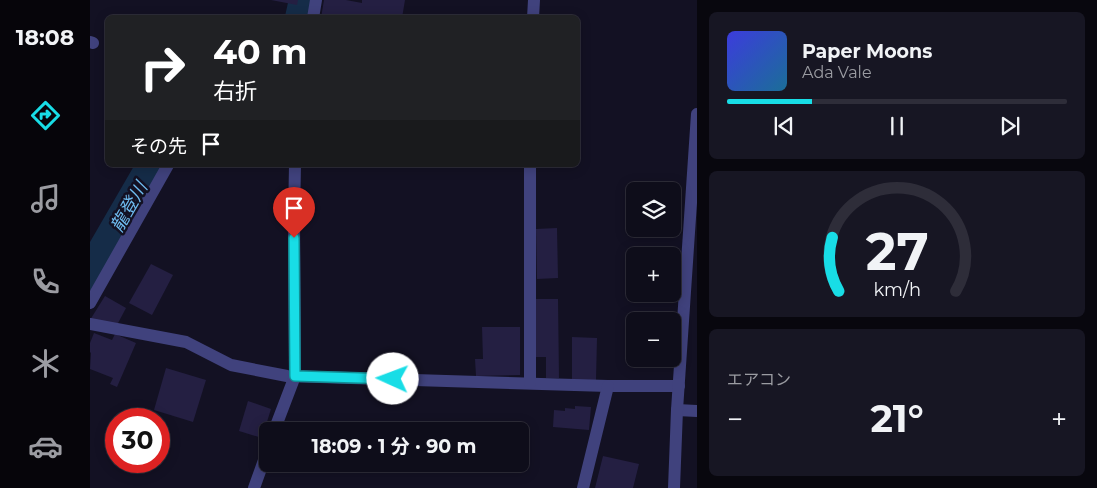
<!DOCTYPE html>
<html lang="ja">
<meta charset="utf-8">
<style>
body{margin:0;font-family:Montserrat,"Noto Sans JP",sans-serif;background:#171623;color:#f1f3f6;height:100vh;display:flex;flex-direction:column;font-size:19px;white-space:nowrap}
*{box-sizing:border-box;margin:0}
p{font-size:16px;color:#9b9ca2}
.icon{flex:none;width:28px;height:28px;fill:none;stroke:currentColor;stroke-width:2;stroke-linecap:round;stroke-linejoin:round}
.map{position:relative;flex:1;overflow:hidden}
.sheet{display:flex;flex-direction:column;gap:12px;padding:12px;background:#08070e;width:400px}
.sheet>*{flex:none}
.hud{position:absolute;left:15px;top:15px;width:475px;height:152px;border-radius:8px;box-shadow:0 2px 12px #0003,0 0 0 1px #2e2d39;background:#202124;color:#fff;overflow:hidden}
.fabs{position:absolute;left:536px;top:182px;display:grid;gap:10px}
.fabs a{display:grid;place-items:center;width:55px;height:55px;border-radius:8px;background:#0e0d1a;box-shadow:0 2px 12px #0003,0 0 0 1px #2e2d39;font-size:25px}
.speed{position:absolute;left:15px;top:408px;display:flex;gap:10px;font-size:25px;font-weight:700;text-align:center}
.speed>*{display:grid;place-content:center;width:65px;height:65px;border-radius:50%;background:#0e0d1a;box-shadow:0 2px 12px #0003,0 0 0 1px #2e2d39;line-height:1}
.speed .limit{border:8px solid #d22;background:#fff;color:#111}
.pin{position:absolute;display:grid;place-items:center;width:42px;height:42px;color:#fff;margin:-51px -21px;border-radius:50% 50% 50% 0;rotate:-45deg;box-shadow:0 0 5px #0007}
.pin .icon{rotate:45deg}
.me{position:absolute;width:55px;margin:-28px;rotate:272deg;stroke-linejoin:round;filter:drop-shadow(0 0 4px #0008)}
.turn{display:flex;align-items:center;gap:18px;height:105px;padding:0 25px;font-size:22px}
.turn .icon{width:65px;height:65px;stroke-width:2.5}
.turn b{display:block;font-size:35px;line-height:42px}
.then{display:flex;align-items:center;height:48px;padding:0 25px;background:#0003;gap:10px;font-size:19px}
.big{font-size:38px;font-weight:700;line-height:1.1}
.sheet .widget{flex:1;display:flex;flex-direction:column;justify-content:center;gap:8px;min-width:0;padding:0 18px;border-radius:8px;background:#171623}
.sheet .dial{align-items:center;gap:0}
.dial svg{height:130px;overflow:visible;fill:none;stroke:#2e2d39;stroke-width:7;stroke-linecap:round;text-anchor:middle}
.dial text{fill:#f1f3f6;stroke:none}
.song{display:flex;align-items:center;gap:15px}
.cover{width:60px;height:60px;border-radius:8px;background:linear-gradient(135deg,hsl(240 70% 55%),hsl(200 70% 35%))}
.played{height:5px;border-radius:2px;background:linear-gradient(90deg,#18dde6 25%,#2e2d39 25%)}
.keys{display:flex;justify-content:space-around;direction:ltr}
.heat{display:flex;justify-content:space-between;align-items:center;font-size:28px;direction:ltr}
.trip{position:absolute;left:169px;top:422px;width:270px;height:50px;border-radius:8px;background:#0e0d1a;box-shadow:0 2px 12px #0003,0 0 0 1px #2e2d39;font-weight:700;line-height:50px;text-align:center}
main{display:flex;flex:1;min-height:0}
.menu{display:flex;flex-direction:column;width:90px;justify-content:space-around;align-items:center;background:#06050a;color:#9b9ca2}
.menu .icon{width:35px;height:35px}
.menu .on{color:#18dde6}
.menu b{font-size:22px;color:#f1f3f6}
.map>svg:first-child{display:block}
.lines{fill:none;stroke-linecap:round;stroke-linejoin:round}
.river{stroke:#152c48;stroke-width:32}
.building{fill:#241f42}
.minor{stroke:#40427d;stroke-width:12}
.route-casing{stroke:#109096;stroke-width:12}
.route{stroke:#18dde6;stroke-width:9}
.labels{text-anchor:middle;stroke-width:5;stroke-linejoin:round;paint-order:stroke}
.water-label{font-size:18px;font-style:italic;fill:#6fbcf0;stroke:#131123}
</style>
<main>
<nav class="menu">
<b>18:08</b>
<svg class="icon on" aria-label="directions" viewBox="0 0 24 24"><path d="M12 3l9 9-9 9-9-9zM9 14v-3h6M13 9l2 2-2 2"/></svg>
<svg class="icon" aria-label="music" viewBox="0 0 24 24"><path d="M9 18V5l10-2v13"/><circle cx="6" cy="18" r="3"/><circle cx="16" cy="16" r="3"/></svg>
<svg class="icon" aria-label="phone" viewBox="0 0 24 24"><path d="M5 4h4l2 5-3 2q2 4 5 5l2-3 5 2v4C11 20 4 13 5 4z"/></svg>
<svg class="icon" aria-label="climate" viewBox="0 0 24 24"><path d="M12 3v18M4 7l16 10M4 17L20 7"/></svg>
<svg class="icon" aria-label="car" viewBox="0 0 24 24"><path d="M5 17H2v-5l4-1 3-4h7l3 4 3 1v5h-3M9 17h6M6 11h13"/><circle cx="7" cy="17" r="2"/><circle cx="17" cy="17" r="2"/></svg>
</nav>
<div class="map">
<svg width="607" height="488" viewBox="0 0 607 488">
<rect width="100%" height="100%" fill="#131123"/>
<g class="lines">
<!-- river -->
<g class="river">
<path d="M 211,18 L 215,0"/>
<path d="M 0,274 L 63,165"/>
</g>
</g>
<!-- building -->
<g class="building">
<path d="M 181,0 L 208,0 L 207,5 Z"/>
<path d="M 234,0 L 256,0 L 272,3 L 272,0 L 315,0 L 312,18 L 231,18 Z"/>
<path d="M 467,228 L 468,278 L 447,279 L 446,229 Z"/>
<path d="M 61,264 L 83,275 L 62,315 L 39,303 Z"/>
<path d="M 15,296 L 36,308 L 27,325 L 0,320 Z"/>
<path d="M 443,299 L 468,299 L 469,378 L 456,378 L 456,357 L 444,357 Z"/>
<path d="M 392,327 L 430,327 L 430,375 L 386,376 L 385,359 L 393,359 Z"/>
<path d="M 4,333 L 22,340 L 25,334 L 46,343 L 27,387 L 20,384 L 23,378 L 0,369 L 1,353 L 0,352 L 0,343 Z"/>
<path d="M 482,337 L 507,338 L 506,380 L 482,380 Z"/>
<path d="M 76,368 L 116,380 L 103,422 L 64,410 Z"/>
<path d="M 158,401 L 181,409 L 172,438 L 149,431 Z"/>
<path d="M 485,406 L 501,407 L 499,430 L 463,427 L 464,410 L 475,411 L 475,408 L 485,409 Z"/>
<path d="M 513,456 L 549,464 L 543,488 L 505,488 Z"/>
</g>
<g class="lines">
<!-- minor -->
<g class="minor">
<path d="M 223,18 L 226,0"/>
<path d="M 443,18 L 444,0"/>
<path d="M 0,42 L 3,43"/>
<path d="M 0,303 L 78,165"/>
<path d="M 0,324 L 96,342 L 141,365 L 197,376 L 518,386 L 589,386"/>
<path d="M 440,383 L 440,165"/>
<path d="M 587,410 L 607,411"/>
<path d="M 184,431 L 205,376 L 204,218 L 205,165"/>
<path d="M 164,488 L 178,449"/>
<path d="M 493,488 L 518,386"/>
<path d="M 584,488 L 587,410 L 607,114"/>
</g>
</g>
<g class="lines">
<!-- route casing -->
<g class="route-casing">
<path id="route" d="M 204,238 L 205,376 L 303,379"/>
</g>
<!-- route -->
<use href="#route" class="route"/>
</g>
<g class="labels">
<!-- water labels -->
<g class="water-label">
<text transform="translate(39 207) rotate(-60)" y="6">龍登川</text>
</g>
</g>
</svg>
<div class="fabs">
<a><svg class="icon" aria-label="layers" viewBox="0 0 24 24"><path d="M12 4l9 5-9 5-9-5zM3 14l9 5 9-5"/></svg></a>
<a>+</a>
<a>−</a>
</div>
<div class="speed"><div class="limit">30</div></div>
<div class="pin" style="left:204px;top:238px;background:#d93025"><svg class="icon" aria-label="arrive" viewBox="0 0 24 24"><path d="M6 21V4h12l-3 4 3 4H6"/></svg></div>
<svg class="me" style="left:303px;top:379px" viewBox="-20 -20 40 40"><circle r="19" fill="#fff"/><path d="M0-13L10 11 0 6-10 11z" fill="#18dde6"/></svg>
<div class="trip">18:09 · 1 分 · 90 m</div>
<div class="hud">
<div class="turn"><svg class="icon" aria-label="right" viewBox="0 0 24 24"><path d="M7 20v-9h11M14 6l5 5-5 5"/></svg><div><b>40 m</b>右折</div></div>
<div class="then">その先<svg class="icon" aria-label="arrive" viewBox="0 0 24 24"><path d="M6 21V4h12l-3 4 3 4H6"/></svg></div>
</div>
</div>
<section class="sheet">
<div class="widget">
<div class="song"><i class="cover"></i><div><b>Paper Moons</b><p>Ada Vale</p></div></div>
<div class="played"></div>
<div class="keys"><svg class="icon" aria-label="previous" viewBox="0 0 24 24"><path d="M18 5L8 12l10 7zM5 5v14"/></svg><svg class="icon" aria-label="pause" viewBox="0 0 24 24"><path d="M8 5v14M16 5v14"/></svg><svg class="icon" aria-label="next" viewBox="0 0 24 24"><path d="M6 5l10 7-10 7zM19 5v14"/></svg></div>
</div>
<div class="widget dial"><svg viewBox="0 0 100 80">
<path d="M14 69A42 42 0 1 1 86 69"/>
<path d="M14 69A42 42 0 0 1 10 36" stroke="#18dde6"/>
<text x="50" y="56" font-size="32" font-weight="700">27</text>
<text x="50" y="72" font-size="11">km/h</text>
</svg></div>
<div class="widget"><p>エアコン</p>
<div class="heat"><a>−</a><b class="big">21°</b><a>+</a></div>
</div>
</section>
</main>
